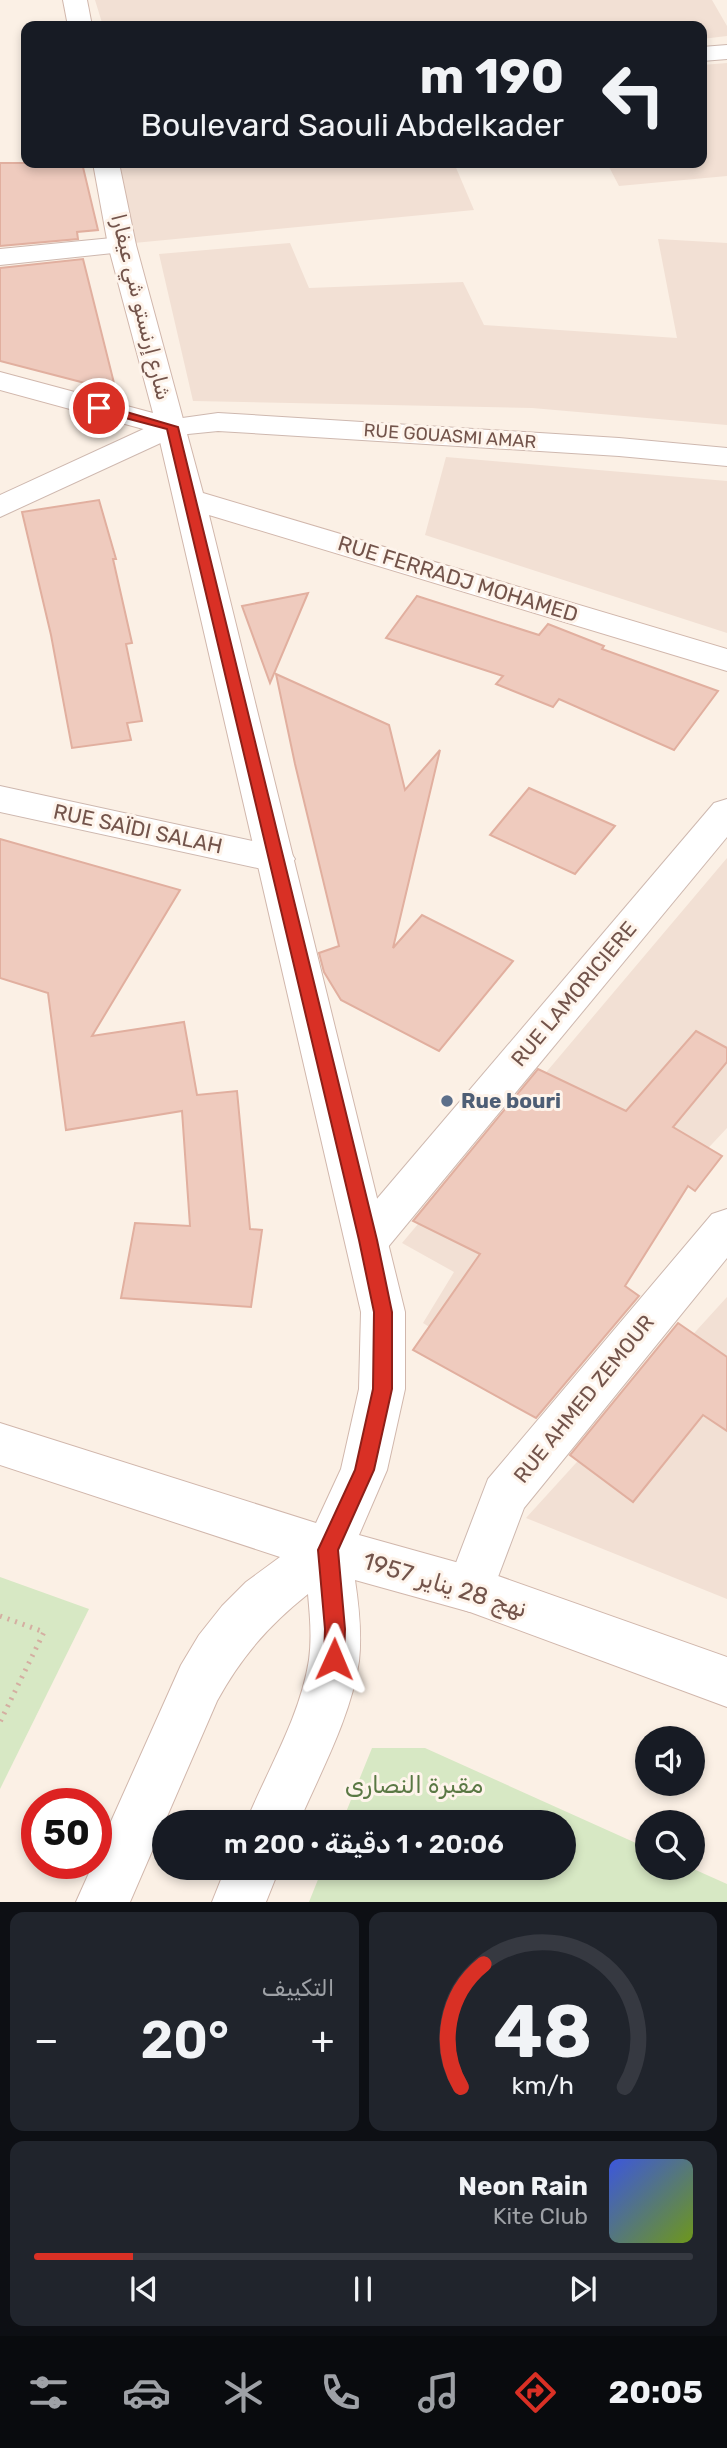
<!DOCTYPE html>
<html lang="ar">
<meta charset="utf-8">
<style>
body{margin:0;font-family:Rubik,Cairo,sans-serif;background:#20242c;color:#f1f3f6;direction:rtl;height:100vh;display:flex;flex-direction:column;font-size:26px;white-space:nowrap}
*{box-sizing:border-box;margin:0}
p{font-size:23px;color:#9ea1a6}
.icon{flex:none;width:38px;height:38px;fill:none;stroke:currentColor;stroke-width:2;stroke-linecap:round;stroke-linejoin:round}
.map{position:relative;height:1902px;overflow:hidden;direction:ltr}
.details{display:flex;flex-direction:column;gap:10px;padding:10px;background:#0d0f14;flex:1}
.details>*{flex:none}
.top-card{position:absolute;left:21px;top:21px;width:686px;height:147px;border-radius:14px;box-shadow:0 4px 10px #0003;direction:rtl;background:#171b24;color:#f1f3f6;overflow:hidden}
.tools{position:absolute;left:635px;top:1726px;display:grid;gap:14px}
.tools a{display:grid;place-items:center;width:70px;height:70px;border-radius:50%;background:#171b24;box-shadow:0 4px 10px #0003;font-size:35px}
.speed{position:absolute;left:21px;top:1788px;display:flex;gap:14px;font-size:35px;font-weight:700;text-align:center}
.speed>*{display:grid;place-content:center;width:91px;height:91px;border-radius:50%;background:#171b24;box-shadow:0 4px 10px #0003;line-height:1}
.speed .limit{border:10px solid #d22;background:#fff;color:#111}
.pin{position:absolute;display:grid;place-items:center;width:60px;height:60px;color:#fff;margin:-30px;border:4px solid #fff;border-radius:50%;box-shadow:0 2px 7px #0007}
.me{position:absolute;width:77px;margin:-38px;rotate:1deg;stroke-linejoin:round;filter:drop-shadow(0 0 5px #0008)}
.turn{display:flex;align-items:center;gap:24px;height:147px;padding:0 28px;font-size:32px}
.turn .icon{width:91px;height:91px;stroke-width:2.5}
.turn b{display:block;font-size:49px;line-height:60px}
.big{font-size:52px;font-weight:600;line-height:1.1}
.details .widget{flex:1;display:flex;flex-direction:column;justify-content:center;gap:10px;min-width:0;padding:0 24px;border-radius:14px;background:#20242c}
.details .dial{align-items:center;gap:0}
.dial svg{height:182px;overflow:visible;fill:none;stroke:#363941;stroke-width:7;stroke-linecap:round;text-anchor:middle}
.dial text{fill:#f1f3f6;stroke:none}
.song{display:flex;align-items:center;gap:21px}
.cover{width:84px;height:84px;border-radius:10px;background:linear-gradient(135deg,hsl(230 70% 55%),hsl(80 70% 35%))}
.played{height:7px;border-radius:4px;background:linear-gradient(90deg,#d93025 15%,#363941 15%)}
.keys{display:flex;justify-content:space-around;direction:ltr}
.heat{display:flex;justify-content:space-between;align-items:center;font-size:38px;direction:ltr}
.details .tiles{flex:1;display:grid;gap:10px;grid-template-columns:1fr 1fr}
.widget:last-child{grid-column:span 2}
.trip{position:absolute;left:152px;top:1810px;width:424px;height:70px;border-radius:35px;background:#171b24;box-shadow:0 4px 10px #0003;font-weight:600;line-height:70px;text-align:center;direction:rtl}
.tabs{display:flex;height:112px;justify-content:space-around;align-items:center;background:#090b0e;color:#9ea1a6}
.tabs .icon{width:49px;height:49px}
.tabs .current{color:#d93025}
.tabs b{font-size:32px;color:#f1f3f6}
.map>svg:first-child{display:block}
.residential{fill:#f2e0d4}
.green{fill:#d7e8c4}
.building{fill:#efcbbe;stroke:#e1af9f;stroke-width:2}
.lines{fill:none;stroke-linecap:round;stroke-linejoin:round}
.street-casing{stroke:#ceb8af;stroke-width:2}
.secondary-casing{stroke:#d1b7ac;stroke-width:2}
.path{stroke:#d4aea1;stroke-width:5;stroke-dasharray:2 6;stroke-linecap:butt}
.street{fill:#fff;fill-rule:evenodd}
.secondary{fill:#fff;fill-rule:evenodd}
.route{fill:#d93025;stroke:#8d1f18;stroke-width:2}
.service-dot{fill:#5c6f8a;stroke:#fef4eb;stroke-width:2.5}
.labels{text-anchor:middle;stroke-width:6;stroke-linejoin:round;paint-order:stroke}
.far-street-label{font-size:18px;fill:#73544b;stroke:#fef4eb}
.street-label{font-size:21px;fill:#73544b;stroke:#fef4eb}
.service-label{font-size:21px;font-weight:bold;fill:#4e5e75;stroke:#fef4eb;text-anchor:start}
.near-street-label{font-size:24px;fill:#73544b;stroke:#fef4eb}
.near-park-label{font-size:24px;fill:#5a7844;stroke:#fef4eb}
</style>
<div class="map">
<svg width="727" height="1902" viewBox="0 0 727 1902">
<rect width="100%" height="100%" fill="#fbf0e5"/>
<!-- residential -->
<g class="residential">
<path d="M 95,0 L 712,0 L 727,26 L 727,36 L 702,39 L 702,26 L 103,26 Z"/>
<path d="M 727,63 L 727,176 L 619,186 L 607,163 L 702,163 L 702,65 Z"/>
<path d="M 118,163 L 454,163 L 474,210 L 134,243 Z"/>
<path d="M 658,239 L 727,243 L 727,425 L 532,408 L 193,401 L 159,254 L 290,243 L 309,288 L 463,282 L 484,325 L 677,338 Z"/>
<path d="M 446,457 L 727,481 L 727,633 L 425,535 Z"/>
<path d="M 727,858 L 727,1128 L 500,1371 L 423,1323 L 454,1272 L 402,1243 Z"/>
<path d="M 727,1297 L 727,1599 L 526,1518 Z"/>
</g>
<!-- green -->
<g class="green">
<path d="M 0,1577 L 89,1609 L 0,1789 Z"/>
<path d="M 372,1748 L 425,1748 L 647,1848 L 648,1867 L 689,1867 L 727,1884 L 727,1902 L 309,1902 L 323,1867 L 564,1867 L 564,1822 L 342,1822 Z"/>
</g>
<!-- building -->
<g class="building">
<path d="M 0,163 L 82,163 L 98,230 L 77,232 L 78,239 L 0,246 Z"/>
<path d="M 83,259 L 116,391 L 0,361 L 0,268 Z"/>
<path d="M 99,500 L 116,559 L 113,559 L 132,643 L 126,644 L 142,721 L 127,723 L 131,740 L 72,748 L 51,635 L 22,512 Z"/>
<path d="M 308,593 L 270,683 L 242,606 Z"/>
<path d="M 417,596 L 539,635 L 548,624 L 604,646 L 602,649 L 718,691 L 674,750 L 559,699 L 553,707 L 496,684 L 503,676 L 386,638 Z"/>
<path d="M 276,674 L 389,725 L 405,790 L 440,750 L 393,948 L 422,915 L 513,961 L 439,1051 L 341,1000 L 324,972 L 319,953 L 339,946 L 295,764 Z"/>
<path d="M 529,788 L 615,826 L 575,874 L 490,835 Z"/>
<path d="M 0,839 L 180,890 L 92,1036 L 184,1022 L 197,1095 L 237,1091 L 250,1229 L 262,1230 L 251,1307 L 121,1298 L 135,1223 L 190,1226 L 182,1111 L 66,1130 L 48,993 L 0,978 Z"/>
<path d="M 696,1031 L 727,1048 L 727,1062 L 673,1127 L 722,1156 L 695,1191 L 688,1186 L 625,1286 L 639,1296 L 536,1418 L 413,1350 L 480,1254 L 413,1221 L 538,1069 L 626,1111 Z"/>
<path d="M 678,1323 L 727,1357 L 727,1431 L 703,1415 L 633,1502 L 570,1455 Z"/>
</g>
<g class="lines">
<!-- street casing -->
<g class="street-casing">
<g id="street">
<path d="M 727,45 L 727,59 L 702,61 L 702,47 Z"/>
<path d="M 122,237 L 132,239 L 136,245 L 132,251 L 0,265 L 0,249 Z"/>
<path d="M 218,413 L 619,438 L 727,448 L 727,466 L 619,456 L 218,431 L 178,435 L 0,517 L 0,495 L 161,421 Z"/>
<path d="M 0,786 L 276,846 L 289,850 L 295,859 L 289,868 L 276,872 L 0,812 Z"/>
<path d="M 727,799 L 727,837 L 383,1253 L 368,1258 L 353,1253 L 346,1240 L 353,1227 L 714,803 Z"/>
<path d="M 727,1209 L 727,1258 L 524,1508 L 487,1606 L 470,1612 L 453,1606 L 446,1589 L 488,1479 L 712,1214 Z"/>
</g>
</g>
<!-- secondary casing -->
<g class="secondary-casing">
<g id="secondary">
<path d="M 63,0 L 87,0 L 92,26 L 68,26 Z"/>
<path d="M 93,163 L 119,163 L 136,245 L 203,493 L 727,649 L 727,671 L 209,515 L 405,1312 L 405,1389 L 387,1470 L 359,1535 L 470,1566 L 727,1657 L 727,1707 L 470,1612 L 355,1580 C 359,1607 362,1634 359,1661 C 351,1717 321,1771 299,1822 L 246,1822 C 268,1769 300,1717 309,1660 C 312,1638 310,1616 308,1594 C 269,1625 241,1657 217,1701 L 130,1902 L 76,1902 L 93,1864 L 96,1864 L 96,1855 L 181,1665 L 199,1635 L 222,1606 L 246,1582 L 280,1557 L 0,1465 L 0,1423 L 316,1523 L 341,1469 L 359,1389 L 361,1312 L 158,433 L 0,390 L 0,372 L 153,413 L 108,245 Z"/>
<path d="M 226,1867 L 280,1867 L 266,1902 L 212,1902 Z"/>
</g>
</g>
<!-- path -->
<path class="path" d="M 0,1616 L 44,1632 L 0,1722"/>
<!-- street -->
<use href="#street" class="street"/>
<!-- secondary -->
<use href="#secondary" class="secondary"/>
</g>
<!-- route -->
<path class="route" d="M 99,404 L 178,427 L 377,1240 L 392,1312 L 392,1389 L 374,1470 L 338,1550 L 345,1629 L 344,1659 L 341,1666 L 334,1669 L 327,1666 L 324,1659 L 325,1629 L 318,1550 L 355,1470 L 373,1389 L 374,1312 L 359,1240 L 167,429 L 95,410 L 95,405 Z"/>
<!-- markers -->
<circle class="service-dot" cx="447" cy="1101" r="7"/>
<g class="labels">
<!-- far-street labels -->
<g class="far-street-label">
<text transform="translate(450 436) rotate(4)" y="6">RUE GOUASMI AMAR</text>
</g>
<!-- street labels -->
<g class="street-label">
<text transform="translate(141 307) rotate(76)" y="7">شارع إرنستو شي عيفارا</text>
<text transform="translate(458 579) rotate(17)" y="7">RUE FERRADJ MOHAMED</text>
<text transform="translate(138 829) rotate(12)" y="7">RUE SAÏDI SALAH</text>
<text transform="translate(574 994) rotate(-50)" y="7">RUE LAMORICIERE</text>
<text transform="translate(584 1399) rotate(-51)" y="7">RUE AHMED ZEMOUR</text>
</g>
<!-- service labels -->
<g class="service-label">
<text x="461" y="1108">Rue bouri</text>
</g>
<!-- near-street labels -->
<g class="near-street-label">
<text transform="translate(445 1585) rotate(17)" y="8">نهج 28 يناير 1957</text>
</g>
<!-- near-park labels -->
<g class="near-park-label">
<text x="414" y="1793">مقبرة النصارى</text>
</g>
</g>
</svg>
<div class="tools">
<a><svg class="icon" aria-label="sound" viewBox="0 0 24 24"><path d="M4 9h4l5-4v14l-5-4H4zM17 9q2 3 0 6"/></svg></a>
<a><svg class="icon" aria-label="search" viewBox="0 0 24 24"><circle cx="10" cy="10" r="6"/><path d="M15 15l6 6"/></svg></a>
</div>
<div class="speed"><div class="limit">50</div></div>
<div class="pin" style="left:99px;top:408px;background:#d93025"><svg class="icon" aria-label="arrive" viewBox="0 0 24 24"><path d="M6 21V4h12l-3 4 3 4H6"/></svg></div>
<svg class="me" style="left:334px;top:1659px" viewBox="-20 -20 40 40"><path d="M0-17L14 15 0 8-14 15z" fill="#d93025" stroke="#fff" stroke-width="4"/></svg>
<div class="trip">20:06 · 1 دقيقة · 200 m</div>
<div class="top-card">
<div class="turn"><svg class="icon" aria-label="left" viewBox="0 0 24 24"><path d="M17 20v-9H6M10 6l-5 5 5 5"/></svg><div><b>190 m</b>Boulevard Saouli Abdelkader</div></div>
</div>
</div>
<section class="details">
<div class="tiles">
<div class="widget dial"><svg viewBox="0 0 100 80">
<path d="M14 69A42 42 0 1 1 86 69"/>
<path d="M14 69A42 42 0 0 1 24 15" stroke="#d93025"/>
<text x="50" y="56" font-size="32" font-weight="700">48</text>
<text x="50" y="72" font-size="11">km/h</text>
</svg></div>
<div class="widget"><p>التكييف</p>
<div class="heat"><a>−</a><b class="big">20°</b><a>+</a></div>
</div>
<div class="widget">
<div class="song"><i class="cover"></i><div><b>Neon Rain</b><p>Kite Club</p></div></div>
<div class="played"></div>
<div class="keys"><svg class="icon" aria-label="previous" viewBox="0 0 24 24"><path d="M18 5L8 12l10 7zM5 5v14"/></svg><svg class="icon" aria-label="pause" viewBox="0 0 24 24"><path d="M8 5v14M16 5v14"/></svg><svg class="icon" aria-label="next" viewBox="0 0 24 24"><path d="M6 5l10 7-10 7zM19 5v14"/></svg></div>
</div>
</div>
</section>
<nav class="tabs">
<b>20:05</b>
<svg class="icon current" aria-label="directions" viewBox="0 0 24 24"><path d="M12 3l9 9-9 9-9-9zM9 14v-3h6M13 9l2 2-2 2"/></svg>
<svg class="icon" aria-label="music" viewBox="0 0 24 24"><path d="M9 18V5l10-2v13"/><circle cx="6" cy="18" r="3"/><circle cx="16" cy="16" r="3"/></svg>
<svg class="icon" aria-label="phone" viewBox="0 0 24 24"><path d="M5 4h4l2 5-3 2q2 4 5 5l2-3 5 2v4C11 20 4 13 5 4z"/></svg>
<svg class="icon" aria-label="climate" viewBox="0 0 24 24"><path d="M12 3v18M4 7l16 10M4 17L20 7"/></svg>
<svg class="icon" aria-label="car" viewBox="0 0 24 24"><path d="M5 17H2v-5l4-1 3-4h7l3 4 3 1v5h-3M9 17h6M6 11h13"/><circle cx="7" cy="17" r="2"/><circle cx="17" cy="17" r="2"/></svg>
<svg class="icon" aria-label="filters" viewBox="0 0 24 24"><path d="M4 7h16M4 17h16"/><circle cx="9" cy="7" r="2"/><circle cx="15" cy="17" r="2"/></svg>
</nav>
